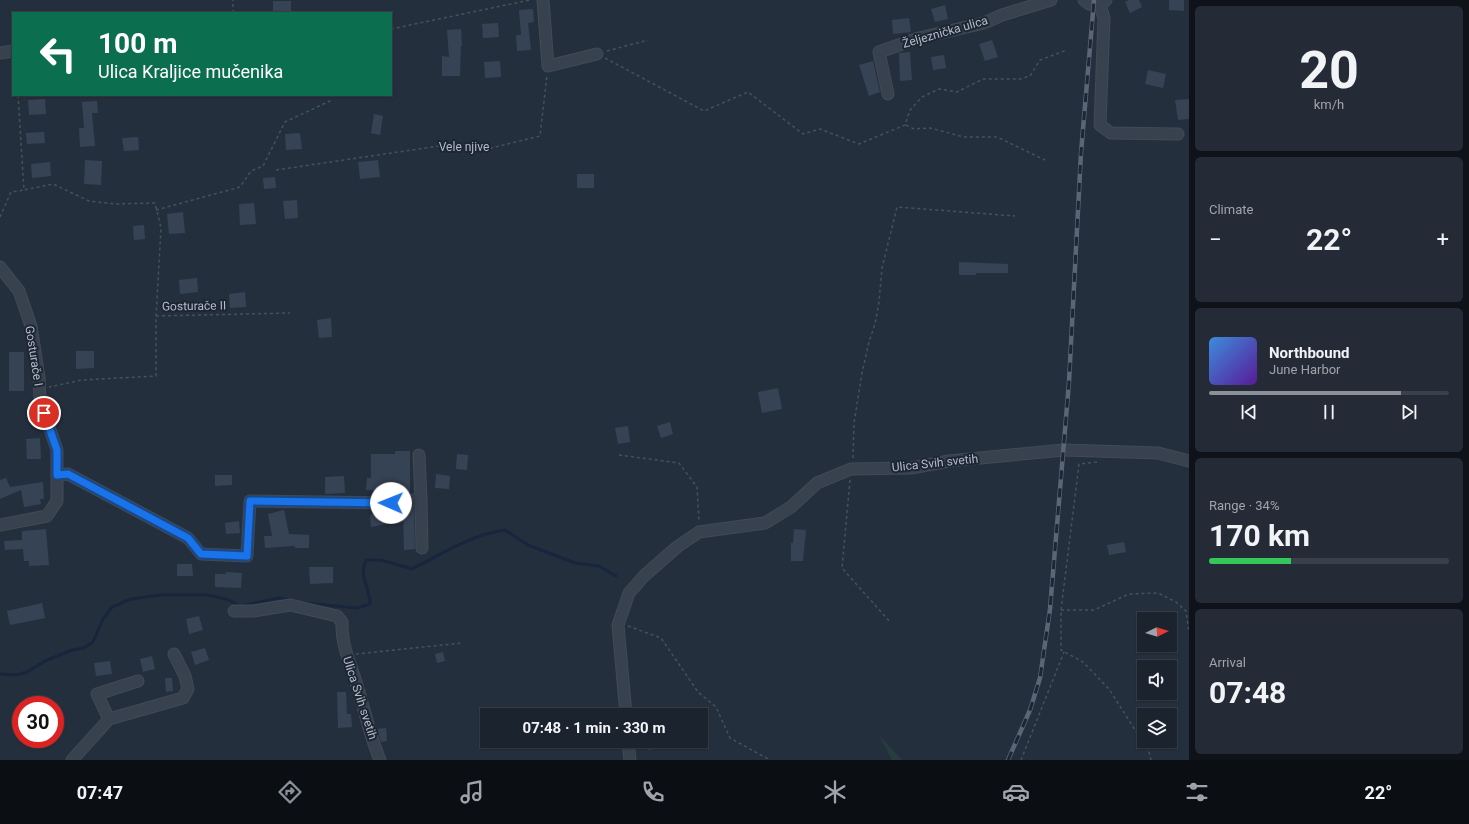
<!DOCTYPE html>
<meta charset="utf-8">
<style>
body{margin:0;font-family:Roboto,sans-serif;background:#242b36;color:#f1f3f6;height:100vh;display:flex;flex-direction:column;font-size:15px;white-space:nowrap}
*{box-sizing:border-box;margin:0}
p{font-size:13px;color:#a0a4aa}
.icon{flex:none;width:22px;height:22px;fill:none;stroke:currentColor;stroke-width:2;stroke-linecap:round;stroke-linejoin:round}
.map{position:relative;flex:1;overflow:hidden}
.sheet{display:flex;flex-direction:column;gap:6px;padding:6px;background:#0f1319;width:280px}
.sheet>*{flex:none}
.hud{position:absolute;left:12px;top:12px;width:380px;height:84px;border-radius:0px;box-shadow:0 1px 3px #0004,0 0 0 1px #39404a;background:#0b6e4f;color:#fff;overflow:hidden}
.needle{width:26px;rotate:85deg}
.controls{position:absolute;left:1137px;top:612px;display:grid;gap:8px}
.controls a{display:grid;place-items:center;width:40px;height:40px;border-radius:0px;background:#1b232e;box-shadow:0 1px 3px #0004,0 0 0 1px #39404a;font-size:20px}
.speed{position:absolute;left:12px;top:696px;display:flex;gap:8px;font-size:20px;font-weight:700;text-align:center}
.speed>*{display:grid;place-content:center;width:52px;height:52px;border-radius:50%;background:#1b232e;box-shadow:0 1px 3px #0004,0 0 0 1px #39404a;line-height:1}
.speed .limit{border:6px solid #d22;background:#fff;color:#111}
.pin{position:absolute;display:grid;place-items:center;width:34px;height:34px;color:#fff;margin:-17px;border:2px solid #fff;border-radius:50%;box-shadow:0 1px 4px #0007}
.me{position:absolute;width:44px;margin:-22px;rotate:271deg;stroke-linejoin:round;filter:drop-shadow(0 0 3px #0008)}
.turn{display:flex;align-items:center;gap:14px;height:84px;padding:0 20px;font-size:18px}
.turn .icon{width:52px;height:52px;stroke-width:2.5}
.turn b{display:block;font-size:28px;line-height:34px}
.big{font-size:30px;font-weight:700;line-height:1.1}
.sheet .card{flex:1;display:flex;flex-direction:column;justify-content:center;gap:6px;min-width:0;padding:0 14px;border-radius:6px;background:#242b36}
.sheet .dial{align-items:center;gap:0}
.dial b{font-size:52px;line-height:1}
.song{display:flex;align-items:center;gap:12px}
.cover{width:48px;height:48px;border-radius:6px;background:linear-gradient(135deg,hsl(210 70% 55%),hsl(270 70% 35%))}
.played{height:4px;border-radius:2px;background:linear-gradient(90deg,#8c9099 80%,#39404a 80%)}
.keys{display:flex;justify-content:space-around;direction:ltr}
.heat{display:flex;justify-content:space-between;align-items:center;font-size:22px;direction:ltr}
.charge{height:6px;border-radius:3px;background:linear-gradient(90deg,#34c759 34%,#39404a 0)}
.trip{position:absolute;left:480px;top:708px;width:228px;height:40px;border-radius:0px;background:#1b232e;box-shadow:0 1px 3px #0004,0 0 0 1px #39404a;font-weight:700;line-height:40px;text-align:center}
.menu{display:flex;height:64px;justify-content:space-around;align-items:center;background:#0b0e12;color:#a0a4aa}
.menu .icon{width:28px;height:28px}
.menu .selected{color:#8c9099}
.menu b{font-size:18px;color:#f1f3f6}
main{display:flex;flex:1;min-height:0}
.map>svg:first-child{display:block}
.green{fill:#263c3f}
.lines{fill:none;stroke-linecap:round;stroke-linejoin:round}
.stream{stroke:#17263c;stroke-width:3}
.building{fill:#364354}
.minor-casing{stroke:#414a57;stroke-width:13}
.path{stroke:#3f5557;stroke-width:1.5;stroke-dasharray:3 3;stroke-linecap:butt}
.minor{stroke:#38414e;stroke-width:11}
.rail-casing{stroke:#5a6575;stroke-width:4.5}
.rail{stroke:#1d2633;stroke-width:3;stroke-dasharray:9;stroke-linecap:butt}
.route-casing{stroke:#114b97;stroke-width:10}
.route{stroke:#1a73e8;stroke-width:7}
.labels{text-anchor:middle;stroke-width:4;stroke-linejoin:round;paint-order:stroke}
.street-label{font-size:12px;fill:#b4bcc9;stroke:#1d2633}
</style>
<main>
<div class="map">
<svg width="1189" height="760" viewBox="0 0 1189 760">
<rect width="100%" height="100%" fill="#242f3e"/>
<!-- green -->
<path class="green" d="M 879,735 L 902,760 L 892,760 Z"/>
<g class="lines">
<!-- stream -->
<g class="stream">
<path d="M 303,603 L 357,608 L 370,604 C 370,585 358,579 366,560 L 381,560 L 412,569 C 442,554 470,535 505,530 L 528,545 L 575,563 L 599,566 L 616,576"/>
<path d="M 0,674 L 16,675 L 27,672 L 45,661 L 72,650 L 84,648 L 93,642 L 103,619 L 112,607 L 131,599 L 161,595 L 207,595 L 226,599 L 241,606 L 279,598 L 290,600"/>
</g>
</g>
<!-- building -->
<g class="building">
<path d="M 1129,0 L 1139,0 L 1142,7 L 1130,13 L 1125,2 Z"/>
<path d="M 1169,0 L 1184,0 L 1184,11 L 1169,10 Z"/>
<rect x="273" y="1" width="18" height="12"/>
<path d="M 945,5 L 948,19 L 935,22 L 931,9 Z"/>
<path d="M 533,9 L 534,22 L 528,23 L 531,50 L 517,51 L 516,35 L 521,35 L 519,10 Z"/>
<path d="M 909,18 L 911,32 L 893,34 L 892,20 Z"/>
<path d="M 498,23 L 499,37 L 483,38 L 482,24 Z"/>
<path d="M 461,29 L 462,46 L 461,46 L 460,76 L 442,76 L 442,56 L 449,57 L 447,30 Z"/>
<path d="M 992,40 L 998,57 L 985,61 L 979,44 Z"/>
<path d="M 910,52 L 912,80 L 900,81 L 899,53 Z"/>
<path d="M 944,55 L 946,68 L 933,70 L 931,57 Z"/>
<path d="M 500,61 L 501,77 L 485,78 L 484,62 Z"/>
<path d="M 873,61 L 880,92 L 869,96 L 859,65 Z"/>
<path d="M 1148,70 L 1166,74 L 1163,88 L 1145,84 Z"/>
<path d="M 45,99 L 46,114 L 29,115 L 28,100 Z"/>
<path d="M 1189,99 L 1189,119 L 1178,120 L 1175,100 Z"/>
<path d="M 97,101 L 98,113 L 92,113 L 95,146 L 80,147 L 79,128 L 84,128 L 82,102 Z"/>
<path d="M 374,114 L 383,116 L 380,135 L 371,133 Z"/>
<path d="M 44,132 L 45,143 L 27,144 L 26,133 Z"/>
<path d="M 300,133 L 302,149 L 286,150 L 285,134 Z"/>
<path d="M 138,137 L 139,150 L 124,151 L 122,138 Z"/>
<path d="M 85,160 L 102,161 L 101,185 L 84,184 Z"/>
<path d="M 378,160 L 380,177 L 360,179 L 358,162 Z"/>
<path d="M 50,162 L 51,176 L 32,178 L 31,164 Z"/>
<rect x="577" y="174" width="17" height="14"/>
<path d="M 275,177 L 276,188 L 264,189 L 263,178 Z"/>
<path d="M 297,200 L 298,218 L 285,219 L 283,201 Z"/>
<path d="M 254,203 L 256,224 L 240,225 L 239,204 Z"/>
<path d="M 183,212 L 185,233 L 169,234 L 167,214 Z"/>
<path d="M 144,225 L 145,239 L 134,240 L 133,226 Z"/>
<path d="M 959,262 L 1008,264 L 1008,273 L 976,273 L 976,275 L 959,275 Z"/>
<path d="M 197,278 L 198,292 L 180,294 L 179,280 Z"/>
<path d="M 245,292 L 246,307 L 230,308 L 229,294 Z"/>
<path d="M 331,318 L 332,337 L 319,338 L 317,320 Z"/>
<path d="M 76,351 L 94,351 L 94,368 L 76,369 Z"/>
<rect x="9" y="352" width="15" height="39"/>
<path d="M 778,388 L 782,409 L 762,413 L 758,392 Z"/>
<path d="M 670,422 L 673,434 L 661,438 L 657,426 Z"/>
<path d="M 628,426 L 630,442 L 618,444 L 615,428 Z"/>
<path d="M 40,438 L 41,459 L 27,459 L 26,439 Z"/>
<path d="M 395,451 L 410,451 L 410,493 L 402,494 L 402,491 L 366,490 L 367,478 L 371,478 L 371,454 L 395,454 Z"/>
<path d="M 457,454 L 468,455 L 467,470 L 456,469 Z"/>
<path d="M 436,474 L 450,476 L 449,489 L 435,488 Z"/>
<path d="M 215,475 L 232,475 L 232,485 L 215,486 Z"/>
<path d="M 344,476 L 345,493 L 325,494 L 325,477 Z"/>
<path d="M 6,478 L 10,487 L 43,482 L 44,499 L 40,499 L 41,504 L 24,507 L 21,490 L 0,499 L 0,480 Z"/>
<path d="M 414,507 L 415,549 L 404,550 L 403,508 Z"/>
<path d="M 284,510 L 289,534 L 309,535 L 309,548 L 295,548 L 295,546 L 265,548 L 264,536 L 272,536 L 268,514 Z"/>
<path d="M 385,513 L 386,524 L 371,527 L 370,515 Z"/>
<path d="M 239,521 L 240,533 L 226,534 L 225,523 Z"/>
<path d="M 46,529 L 49,565 L 29,566 L 29,561 L 24,561 L 23,549 L 5,550 L 4,541 L 22,540 L 22,531 Z"/>
<path d="M 794,529 L 806,530 L 803,561 L 791,561 L 791,543 L 793,543 Z"/>
<path d="M 1124,542 L 1126,552 L 1109,555 L 1107,545 Z"/>
<path d="M 177,564 L 192,564 L 193,576 L 177,576 Z"/>
<path d="M 309,567 L 333,567 L 333,583 L 310,584 Z"/>
<path d="M 226,572 L 242,573 L 241,588 L 215,587 L 215,574 L 226,574 Z"/>
<path d="M 42,603 L 45,618 L 10,625 L 7,611 Z"/>
<path d="M 199,616 L 203,630 L 189,634 L 186,619 Z"/>
<path d="M 205,648 L 209,660 L 195,665 L 191,652 Z"/>
<path d="M 443,652 L 445,661 L 437,663 L 435,654 Z"/>
<path d="M 152,656 L 155,669 L 143,672 L 140,659 Z"/>
<path d="M 110,661 L 112,674 L 96,676 L 94,663 Z"/>
<path d="M 165,678 L 172,678 L 173,691 L 166,692 Z"/>
<path d="M 337,692 L 346,692 L 347,714 L 351,714 L 352,727 L 338,728 Z"/>
<path d="M 386,728 L 387,741 L 381,742 L 377,729 Z"/>
<path d="M 647,741 L 662,741 L 663,748 L 648,750 Z"/>
</g>
<g class="lines">
<!-- minor casing -->
<g class="minor-casing">
<g id="minor">
<path d="M 543,0 L 548,66 L 597,54"/>
<path d="M 1084,0 L 1089,4 L 1100,5 L 1106,0"/>
<path d="M 1100,5 L 1104,18 L 1100,125 L 1111,133 L 1178,134"/>
<path d="M 0,53 L 13,51"/>
<path d="M 888,94 L 879,52 L 919,38 L 984,23 L 1002,15 L 1051,0"/>
<path d="M 0,267 L 19,291 L 31,326 L 39,378 L 40,400 L 57,450 L 57,475"/>
<path d="M 421,499 L 422,548"/>
<path d="M 0,525 L 47,516 L 57,501 L 57,475 L 68,474 L 188,538 L 201,554 L 247,556 L 250,501 L 391,503 L 421,499 L 419,455"/>
<path d="M 234,611 L 253,611 L 290,605 L 337,616 L 342,622 C 341,644 349,659 355,679 C 364,706 369,734 380,760"/>
<path d="M 626,715 L 618,625 L 629,593 L 644,576 L 677,547 L 699,532 L 765,523 L 791,507 L 817,483 L 851,469 L 911,468 L 949,461 L 1064,450 L 1158,453 L 1189,461"/>
<path d="M 109,719 L 183,698 L 188,689 L 185,676 L 174,654"/>
<path d="M 628,741 L 630,760"/>
<path d="M 72,760 L 109,719 L 97,694 L 138,681"/>
</g>
</g>
<!-- path -->
<g class="path">
<path d="M 233,13 L 233,0"/>
<path d="M 391,29 L 530,0"/>
<path d="M 607,51 L 648,40"/>
<path d="M 605,58 L 704,111 L 748,92 L 803,134 L 820,129 L 859,144 L 905,125 L 910,110 L 922,97 L 939,89 L 957,92 L 983,79 L 1020,79 L 1030,76 L 1040,60 L 1067,50"/>
<path d="M 18,95 L 24,190 L 53,184 L 89,201 L 115,204 L 155,203 L 161,228 L 156,316 L 156,376 L 82,380 L 49,387"/>
<path d="M 906,125 L 914,129 L 930,128 L 964,137 L 997,137 L 1045,160"/>
<path d="M 276,170 L 446,145 L 487,149 L 540,136 L 547,75"/>
<path d="M 156,210 L 240,187 L 251,171 L 263,166 L 285,122 L 332,100"/>
<path d="M 0,217 L 11,192 L 24,190"/>
<path d="M 156,316 L 290,313"/>
<path d="M 619,455 L 679,463 L 697,487 L 699,522"/>
<path d="M 853,458 L 854,423 L 862,373 L 869,342 L 875,324 L 879,302 L 882,268 L 897,207 L 1015,216"/>
<path d="M 1097,462 L 1079,464 L 1061,610 L 1061,650 L 1083,662 L 1109,689 L 1149,752 L 1151,760"/>
<path d="M 850,480 L 842,568 L 890,622"/>
<path d="M 1061,610 L 1094,610 L 1129,594 L 1158,593 L 1176,602 L 1186,611 L 1189,633"/>
<path d="M 628,626 L 661,638 L 698,692 L 716,707 L 730,738 L 770,760"/>
<path d="M 356,654 L 462,643"/>
<path d="M 1021,760 L 1064,652"/>
</g>
<!-- minor -->
<use href="#minor" class="minor"/>
<!-- rail casing -->
<g class="rail-casing">
<path id="rail" d="M 1008,760 L 1030,710 L 1040,678 L 1050,609 L 1069,382 L 1081,153 L 1094,0"/>
</g>
<!-- rail -->
<use href="#rail" class="rail"/>
</g>
<g class="lines">
<!-- route casing -->
<g class="route-casing">
<path id="route" d="M 44,413 L 57,450 L 57,475 L 68,474 L 188,538 L 201,554 L 247,556 L 250,501 L 391,503"/>
</g>
<!-- route -->
<use href="#route" class="route"/>
</g>
<g class="labels">
<!-- street labels -->
<g class="street-label">
<text transform="translate(945 32) rotate(-16)" y="4">Željeznička ulica</text>
<text x="464" y="151">Vele njive</text>
<text transform="translate(194 306) rotate(-1)" y="4">Gosturače II</text>
<text transform="translate(34 356) rotate(81)" y="4">Gosturače I</text>
<text transform="translate(935 463) rotate(-6)" y="4">Ulica Svih svetih</text>
<text transform="translate(360 698) rotate(72)" y="4">Ulica Svih svetih</text>
</g>
</g>
</svg>
<div class="controls">
<a><svg class="needle" viewBox="-14 -14 28 28"><path d="M0-13l5 13h-10z" fill="#e53935"/><path d="M0 13l5-13h-10z" fill="#a0a4aa"/></svg></a>
<a><svg class="icon" aria-label="sound" viewBox="0 0 24 24"><path d="M4 9h4l5-4v14l-5-4H4zM17 9q2 3 0 6"/></svg></a>
<a><svg class="icon" aria-label="layers" viewBox="0 0 24 24"><path d="M12 4l9 5-9 5-9-5zM3 14l9 5 9-5"/></svg></a>
</div>
<div class="speed"><div class="limit">30</div></div>
<div class="pin" style="left:44px;top:413px;background:#d93025"><svg class="icon" aria-label="arrive" viewBox="0 0 24 24"><path d="M6 21V4h12l-3 4 3 4H6"/></svg></div>
<svg class="me" style="left:391px;top:503px" viewBox="-20 -20 40 40"><circle r="19" fill="#fff"/><path d="M0-13L10 11 0 6-10 11z" fill="#1a73e8"/></svg>
<div class="trip">07:48 · 1 min · 330 m</div>
<div class="hud">
<div class="turn"><svg class="icon" aria-label="left" viewBox="0 0 24 24"><path d="M17 20v-9H6M10 6l-5 5 5 5"/></svg><div><b>100 m</b>Ulica Kraljice mučenika</div></div>
</div>
</div>
<section class="sheet">
<div class="card dial"><b>20</b><p>km/h</p></div>
<div class="card"><p>Climate</p>
<div class="heat"><a>−</a><b class="big">22°</b><a>+</a></div>
</div>
<div class="card">
<div class="song"><i class="cover"></i><div><b>Northbound</b><p>June Harbor</p></div></div>
<div class="played"></div>
<div class="keys"><svg class="icon" aria-label="previous" viewBox="0 0 24 24"><path d="M18 5L8 12l10 7zM5 5v14"/></svg><svg class="icon" aria-label="pause" viewBox="0 0 24 24"><path d="M8 5v14M16 5v14"/></svg><svg class="icon" aria-label="next" viewBox="0 0 24 24"><path d="M6 5l10 7-10 7zM19 5v14"/></svg></div>
</div>
<div class="card"><p>Range · 34%</p><b class="big">170 km</b><div class="charge"></div></div>
<div class="card"><p>Arrival</p><b class="big">07:48</b></div>
</section>
</main>
<nav class="menu">
<b>07:47</b>
<svg class="icon selected" aria-label="directions" viewBox="0 0 24 24"><path d="M12 3l9 9-9 9-9-9zM9 14v-3h6M13 9l2 2-2 2"/></svg>
<svg class="icon" aria-label="music" viewBox="0 0 24 24"><path d="M9 18V5l10-2v13"/><circle cx="6" cy="18" r="3"/><circle cx="16" cy="16" r="3"/></svg>
<svg class="icon" aria-label="phone" viewBox="0 0 24 24"><path d="M5 4h4l2 5-3 2q2 4 5 5l2-3 5 2v4C11 20 4 13 5 4z"/></svg>
<svg class="icon" aria-label="climate" viewBox="0 0 24 24"><path d="M12 3v18M4 7l16 10M4 17L20 7"/></svg>
<svg class="icon" aria-label="car" viewBox="0 0 24 24"><path d="M5 17H2v-5l4-1 3-4h7l3 4 3 1v5h-3M9 17h6M6 11h13"/><circle cx="7" cy="17" r="2"/><circle cx="17" cy="17" r="2"/></svg>
<svg class="icon" aria-label="filters" viewBox="0 0 24 24"><path d="M4 7h16M4 17h16"/><circle cx="9" cy="7" r="2"/><circle cx="15" cy="17" r="2"/></svg>
<b>22°</b>
</nav>
